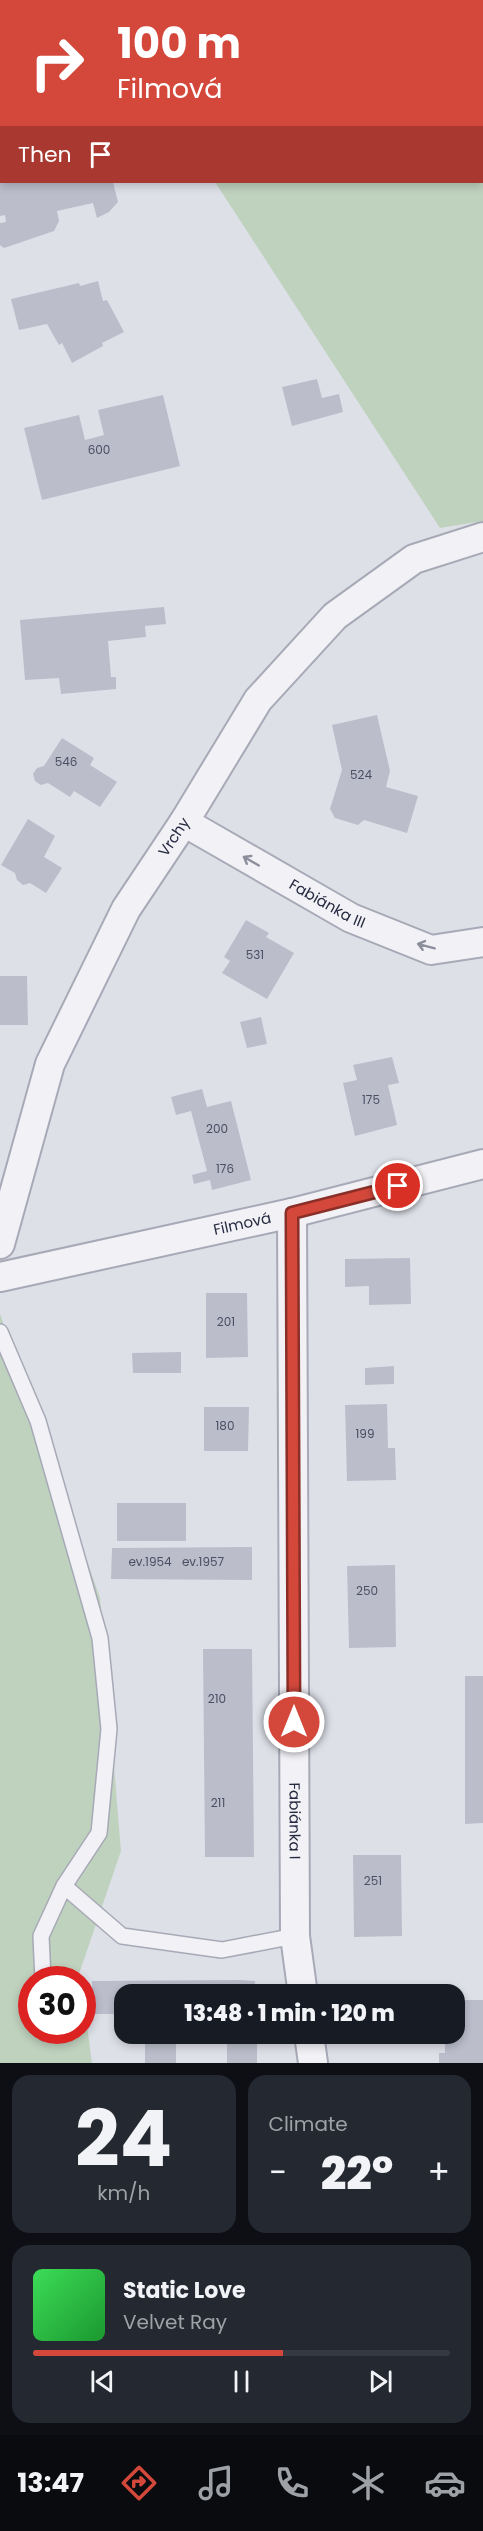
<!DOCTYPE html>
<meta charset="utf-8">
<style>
body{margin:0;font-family:Poppins,sans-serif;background:#242831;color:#f1f3f6;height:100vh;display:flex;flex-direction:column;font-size:22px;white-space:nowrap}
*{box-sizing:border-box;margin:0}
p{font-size:20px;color:#9ea1a6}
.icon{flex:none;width:33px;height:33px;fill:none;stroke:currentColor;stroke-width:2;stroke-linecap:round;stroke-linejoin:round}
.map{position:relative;height:2063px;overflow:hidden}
.drawer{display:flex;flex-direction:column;gap:12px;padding:12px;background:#0d0f14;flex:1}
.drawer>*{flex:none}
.top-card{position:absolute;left:0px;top:0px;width:483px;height:183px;box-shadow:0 3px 9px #0003;background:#d4483c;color:#fff;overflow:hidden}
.speed{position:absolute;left:18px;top:1966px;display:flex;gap:12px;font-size:30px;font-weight:700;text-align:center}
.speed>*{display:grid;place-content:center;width:78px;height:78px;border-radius:50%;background:#171b24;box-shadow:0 3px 9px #0003;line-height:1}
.speed .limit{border:9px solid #d22;background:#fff;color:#111}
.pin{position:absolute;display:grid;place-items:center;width:51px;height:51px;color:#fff;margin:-26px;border:3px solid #fff;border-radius:50%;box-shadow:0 2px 6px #0007}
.me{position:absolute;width:66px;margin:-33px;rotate:0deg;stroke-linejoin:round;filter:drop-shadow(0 0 4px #0008)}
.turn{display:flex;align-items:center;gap:21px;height:126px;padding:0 18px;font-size:27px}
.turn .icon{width:78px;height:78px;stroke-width:2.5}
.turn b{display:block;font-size:42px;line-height:51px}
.then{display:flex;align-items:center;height:57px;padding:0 18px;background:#0003;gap:12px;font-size:22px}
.big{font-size:45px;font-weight:800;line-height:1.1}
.drawer .tile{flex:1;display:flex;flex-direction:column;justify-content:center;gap:9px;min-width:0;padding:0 21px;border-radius:18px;background:#242831}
.drawer .dial{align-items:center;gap:0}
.dial b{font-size:78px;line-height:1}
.song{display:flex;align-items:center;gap:18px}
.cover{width:72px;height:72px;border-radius:9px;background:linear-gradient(135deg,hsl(130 70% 55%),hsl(130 70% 35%))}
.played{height:6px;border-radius:3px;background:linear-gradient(90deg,#d4483c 60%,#363941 60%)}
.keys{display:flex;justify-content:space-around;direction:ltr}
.heat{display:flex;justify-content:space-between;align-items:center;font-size:33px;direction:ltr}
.drawer .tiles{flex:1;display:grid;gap:12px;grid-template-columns:1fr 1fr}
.tile:last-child{grid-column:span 2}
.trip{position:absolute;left:114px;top:1984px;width:351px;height:60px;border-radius:18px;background:#171b24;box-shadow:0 3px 9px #0003;font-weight:800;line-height:60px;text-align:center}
.tab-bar{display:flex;height:96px;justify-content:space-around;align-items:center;background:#090b0e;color:#9ea1a6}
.tab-bar .icon{width:42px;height:42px}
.tab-bar .active{color:#d4483c}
.tab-bar b{font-size:27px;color:#f1f3f6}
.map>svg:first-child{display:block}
.green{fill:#bfd2be}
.building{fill:#bbbdcb}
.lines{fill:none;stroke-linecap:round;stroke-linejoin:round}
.lane-casing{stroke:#a7a9b6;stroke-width:18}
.street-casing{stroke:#a7a9b6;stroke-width:32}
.lane{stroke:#f1f1f6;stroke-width:15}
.street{stroke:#f1f1f6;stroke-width:28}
.oneway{stroke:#8c8e9b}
.route-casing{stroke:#8a2f27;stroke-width:15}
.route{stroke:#d4483c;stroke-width:10}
.labels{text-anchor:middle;stroke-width:4.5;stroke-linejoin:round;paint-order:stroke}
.number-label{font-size:12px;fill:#4b4f63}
.street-label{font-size:15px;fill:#262a40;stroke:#edeff6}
</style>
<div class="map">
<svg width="483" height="2063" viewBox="0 0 483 2063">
<rect width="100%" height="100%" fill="#dee0e8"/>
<!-- green -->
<g class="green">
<path d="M 127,0 L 483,0 L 483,521 L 440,528 L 215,182 L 482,182 L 482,2 Z"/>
<path d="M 0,1314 L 100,1598 L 121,1851 L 79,1974 L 80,1980 L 32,1980 L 32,2031 L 82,2031 L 83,1996 L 92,2063 L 0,2063 Z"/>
</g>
<!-- building -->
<g class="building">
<path d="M 0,182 L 113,182 L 118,202 L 109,212 L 97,218 L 93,203 L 57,211 L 59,221 L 54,231 L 4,248 L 0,245 L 0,223 L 6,222 L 5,215 L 0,216 Z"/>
<path d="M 98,281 L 103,301 L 107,300 L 124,332 L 102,343 L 103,346 L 72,363 L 62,343 L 59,345 L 47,324 L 19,330 L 11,299 L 79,283 L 80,286 Z"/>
<path d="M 317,379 L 322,398 L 339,394 L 343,412 L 292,426 L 282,387 Z"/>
<path d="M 163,395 L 180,466 L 42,500 L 24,428 L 79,415 L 85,440 L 104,435 L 98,410 Z"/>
<path d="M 164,607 L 166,624 L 145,626 L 146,637 L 108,641 L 111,677 L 116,677 L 116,689 L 61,694 L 59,678 L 25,680 L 20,620 Z"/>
<path d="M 377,715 L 390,771 L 386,787 L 418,796 L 407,833 L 364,820 L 358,825 L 335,818 L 330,809 L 342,770 L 332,725 Z"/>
<path d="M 62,738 L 94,758 L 90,765 L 117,782 L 100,807 L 74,791 L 70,797 L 48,783 L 41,785 L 35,781 L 33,774 L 37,768 L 44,766 Z"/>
<path d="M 28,819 L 55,836 L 44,857 L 62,868 L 46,893 L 30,883 L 23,885 L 17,880 L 15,873 L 1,865 Z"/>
<path d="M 246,920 L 269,933 L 266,937 L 294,953 L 267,999 L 222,973 L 230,961 L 224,957 Z"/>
<path d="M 0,976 L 27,976 L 28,1025 L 0,1025 Z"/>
<path d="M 261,1017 L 267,1044 L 247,1048 L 240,1022 Z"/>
<path d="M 392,1057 L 399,1083 L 388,1085 L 397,1125 L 355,1136 L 343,1083 L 357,1080 L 353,1065 Z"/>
<path d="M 202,1089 L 207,1107 L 231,1101 L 251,1180 L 212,1190 L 210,1180 L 194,1184 L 192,1175 L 207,1171 L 191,1111 L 176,1115 L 171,1097 Z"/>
<path d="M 410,1258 L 411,1304 L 369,1305 L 369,1286 L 345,1287 L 345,1259 Z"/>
<path d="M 206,1293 L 247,1293 L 248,1357 L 206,1358 Z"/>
<path d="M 181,1352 L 181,1373 L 133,1373 L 132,1353 Z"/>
<path d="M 394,1366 L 394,1384 L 365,1385 L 365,1368 Z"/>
<path d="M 387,1404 L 388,1448 L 395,1448 L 396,1480 L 347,1481 L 345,1405 Z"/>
<path d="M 204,1407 L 249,1407 L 248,1451 L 204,1451 Z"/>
<rect x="117" y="1503" width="69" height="38"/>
<path d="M 252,1547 L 252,1580 L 111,1579 L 112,1548 Z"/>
<path d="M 395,1565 L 396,1647 L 349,1648 L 347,1566 Z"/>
<path d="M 203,1649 L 252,1649 L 254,1857 L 205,1857 Z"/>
<path d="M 465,1676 L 483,1676 L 483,1823 L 465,1824 Z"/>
<path d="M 353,1855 L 401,1855 L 402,1936 L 354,1937 Z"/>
<path d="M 241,1980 L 255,1981 L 256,1995 L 124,1995 L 124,2014 L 93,2014 L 92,1981 Z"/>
<path d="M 454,2000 L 483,2000 L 483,2063 L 439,2063 L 439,2053 L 445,2053 L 445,2034 L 454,2034 Z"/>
<rect x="145" y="2034" width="31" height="29"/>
<rect x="227" y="2034" width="30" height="29"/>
</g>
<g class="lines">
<!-- lane casing -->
<g class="lane-casing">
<g id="lane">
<path d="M 0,1332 L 38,1421 L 100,1638 L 109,1729 L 99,1833 L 64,1886 L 41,1936 L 43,1980"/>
<path d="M 64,1886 L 122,1936 L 222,1950 L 295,1936"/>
<path d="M 45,2031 L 45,2033"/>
</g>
</g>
<!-- street casing -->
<g class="street-casing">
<g id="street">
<path id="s1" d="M 184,822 L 351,918 L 431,950 L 483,942"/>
<path id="s2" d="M 292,1213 L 295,1936 L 303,1995"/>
<path id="s3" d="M 0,1244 L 50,1064 L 126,909 L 184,822 L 258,700 L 335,616 L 414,559 L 483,537"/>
<path id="s4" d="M 0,1277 L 292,1213 L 483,1164"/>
<path d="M 309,2034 L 313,2063"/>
</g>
</g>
<!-- lane -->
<use href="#lane" class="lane"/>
<!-- street -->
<use href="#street" class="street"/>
</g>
<!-- one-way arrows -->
<defs><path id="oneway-shaft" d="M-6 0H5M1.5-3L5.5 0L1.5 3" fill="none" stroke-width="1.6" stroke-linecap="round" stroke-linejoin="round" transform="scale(1.5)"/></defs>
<g class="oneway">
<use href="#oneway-shaft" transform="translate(251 861) rotate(-150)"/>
<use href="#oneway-shaft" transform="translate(426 946) rotate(-165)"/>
</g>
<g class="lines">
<!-- route casing -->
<g class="route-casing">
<path id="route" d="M 294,1722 L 292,1213 L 398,1186"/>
</g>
<!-- route -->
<use href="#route" class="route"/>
</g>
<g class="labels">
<!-- number labels -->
<g class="number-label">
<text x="99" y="454">600</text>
<text x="66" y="766">546</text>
<text x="361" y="779">524</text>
<text x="255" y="959">531</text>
<text x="371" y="1104">175</text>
<text x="217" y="1133">200</text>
<text x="225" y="1173">176</text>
<text x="226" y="1326">201</text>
<text x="225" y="1430">180</text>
<text x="365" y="1438">199</text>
<text x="150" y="1566">ev.1954</text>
<text x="203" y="1566">ev.1957</text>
<text x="367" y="1595">250</text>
<text x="217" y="1703">210</text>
<text x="218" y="1807">211</text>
<text x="373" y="1885">251</text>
</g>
<!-- street labels -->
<g class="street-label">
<text dy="5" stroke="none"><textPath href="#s3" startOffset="446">Vrchy</textPath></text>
<text dy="5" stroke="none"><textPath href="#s1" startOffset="165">Fabiánka III</textPath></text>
<text dy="5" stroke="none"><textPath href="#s4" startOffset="248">Filmová</textPath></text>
<text dy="5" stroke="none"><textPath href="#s2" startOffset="608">Fabiánka I</textPath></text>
</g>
</g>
</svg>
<div class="speed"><div class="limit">30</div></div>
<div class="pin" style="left:398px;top:1186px;background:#d93025"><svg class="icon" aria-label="arrive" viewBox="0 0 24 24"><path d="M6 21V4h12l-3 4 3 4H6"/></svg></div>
<svg class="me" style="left:294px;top:1722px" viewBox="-20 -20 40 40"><circle r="17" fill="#d4483c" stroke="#fff" stroke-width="3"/><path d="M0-11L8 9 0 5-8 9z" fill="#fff"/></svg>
<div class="trip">13:48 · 1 min · 120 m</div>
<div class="top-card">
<div class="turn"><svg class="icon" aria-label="right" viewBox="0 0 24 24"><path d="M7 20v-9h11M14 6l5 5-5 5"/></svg><div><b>100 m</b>Filmová</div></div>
<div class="then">Then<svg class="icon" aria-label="arrive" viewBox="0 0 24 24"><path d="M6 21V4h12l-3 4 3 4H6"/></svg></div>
</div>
</div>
<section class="drawer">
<div class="tiles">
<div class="tile dial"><b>24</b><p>km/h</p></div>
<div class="tile"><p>Climate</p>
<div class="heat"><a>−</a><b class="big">22°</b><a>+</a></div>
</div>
<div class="tile">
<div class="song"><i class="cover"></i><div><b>Static Love</b><p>Velvet Ray</p></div></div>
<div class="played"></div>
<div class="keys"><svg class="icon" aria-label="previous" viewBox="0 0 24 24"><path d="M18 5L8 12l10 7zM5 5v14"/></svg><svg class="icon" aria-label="pause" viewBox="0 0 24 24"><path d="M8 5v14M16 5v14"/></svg><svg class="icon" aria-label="next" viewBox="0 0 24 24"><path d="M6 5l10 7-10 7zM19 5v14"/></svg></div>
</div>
</div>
</section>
<nav class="tab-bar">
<b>13:47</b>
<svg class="icon active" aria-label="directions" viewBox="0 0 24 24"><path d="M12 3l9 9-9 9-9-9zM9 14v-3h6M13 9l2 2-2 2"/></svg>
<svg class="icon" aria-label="music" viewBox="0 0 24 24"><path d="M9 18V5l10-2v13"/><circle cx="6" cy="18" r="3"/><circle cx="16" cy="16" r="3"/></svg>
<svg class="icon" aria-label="phone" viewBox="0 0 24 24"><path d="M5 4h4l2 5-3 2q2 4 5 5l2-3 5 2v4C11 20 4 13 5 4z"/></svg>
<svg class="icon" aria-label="climate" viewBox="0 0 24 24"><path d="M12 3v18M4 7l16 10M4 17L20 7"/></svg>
<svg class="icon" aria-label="car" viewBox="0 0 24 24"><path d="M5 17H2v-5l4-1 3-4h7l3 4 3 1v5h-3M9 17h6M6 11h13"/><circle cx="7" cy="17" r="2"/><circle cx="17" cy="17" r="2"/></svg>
</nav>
